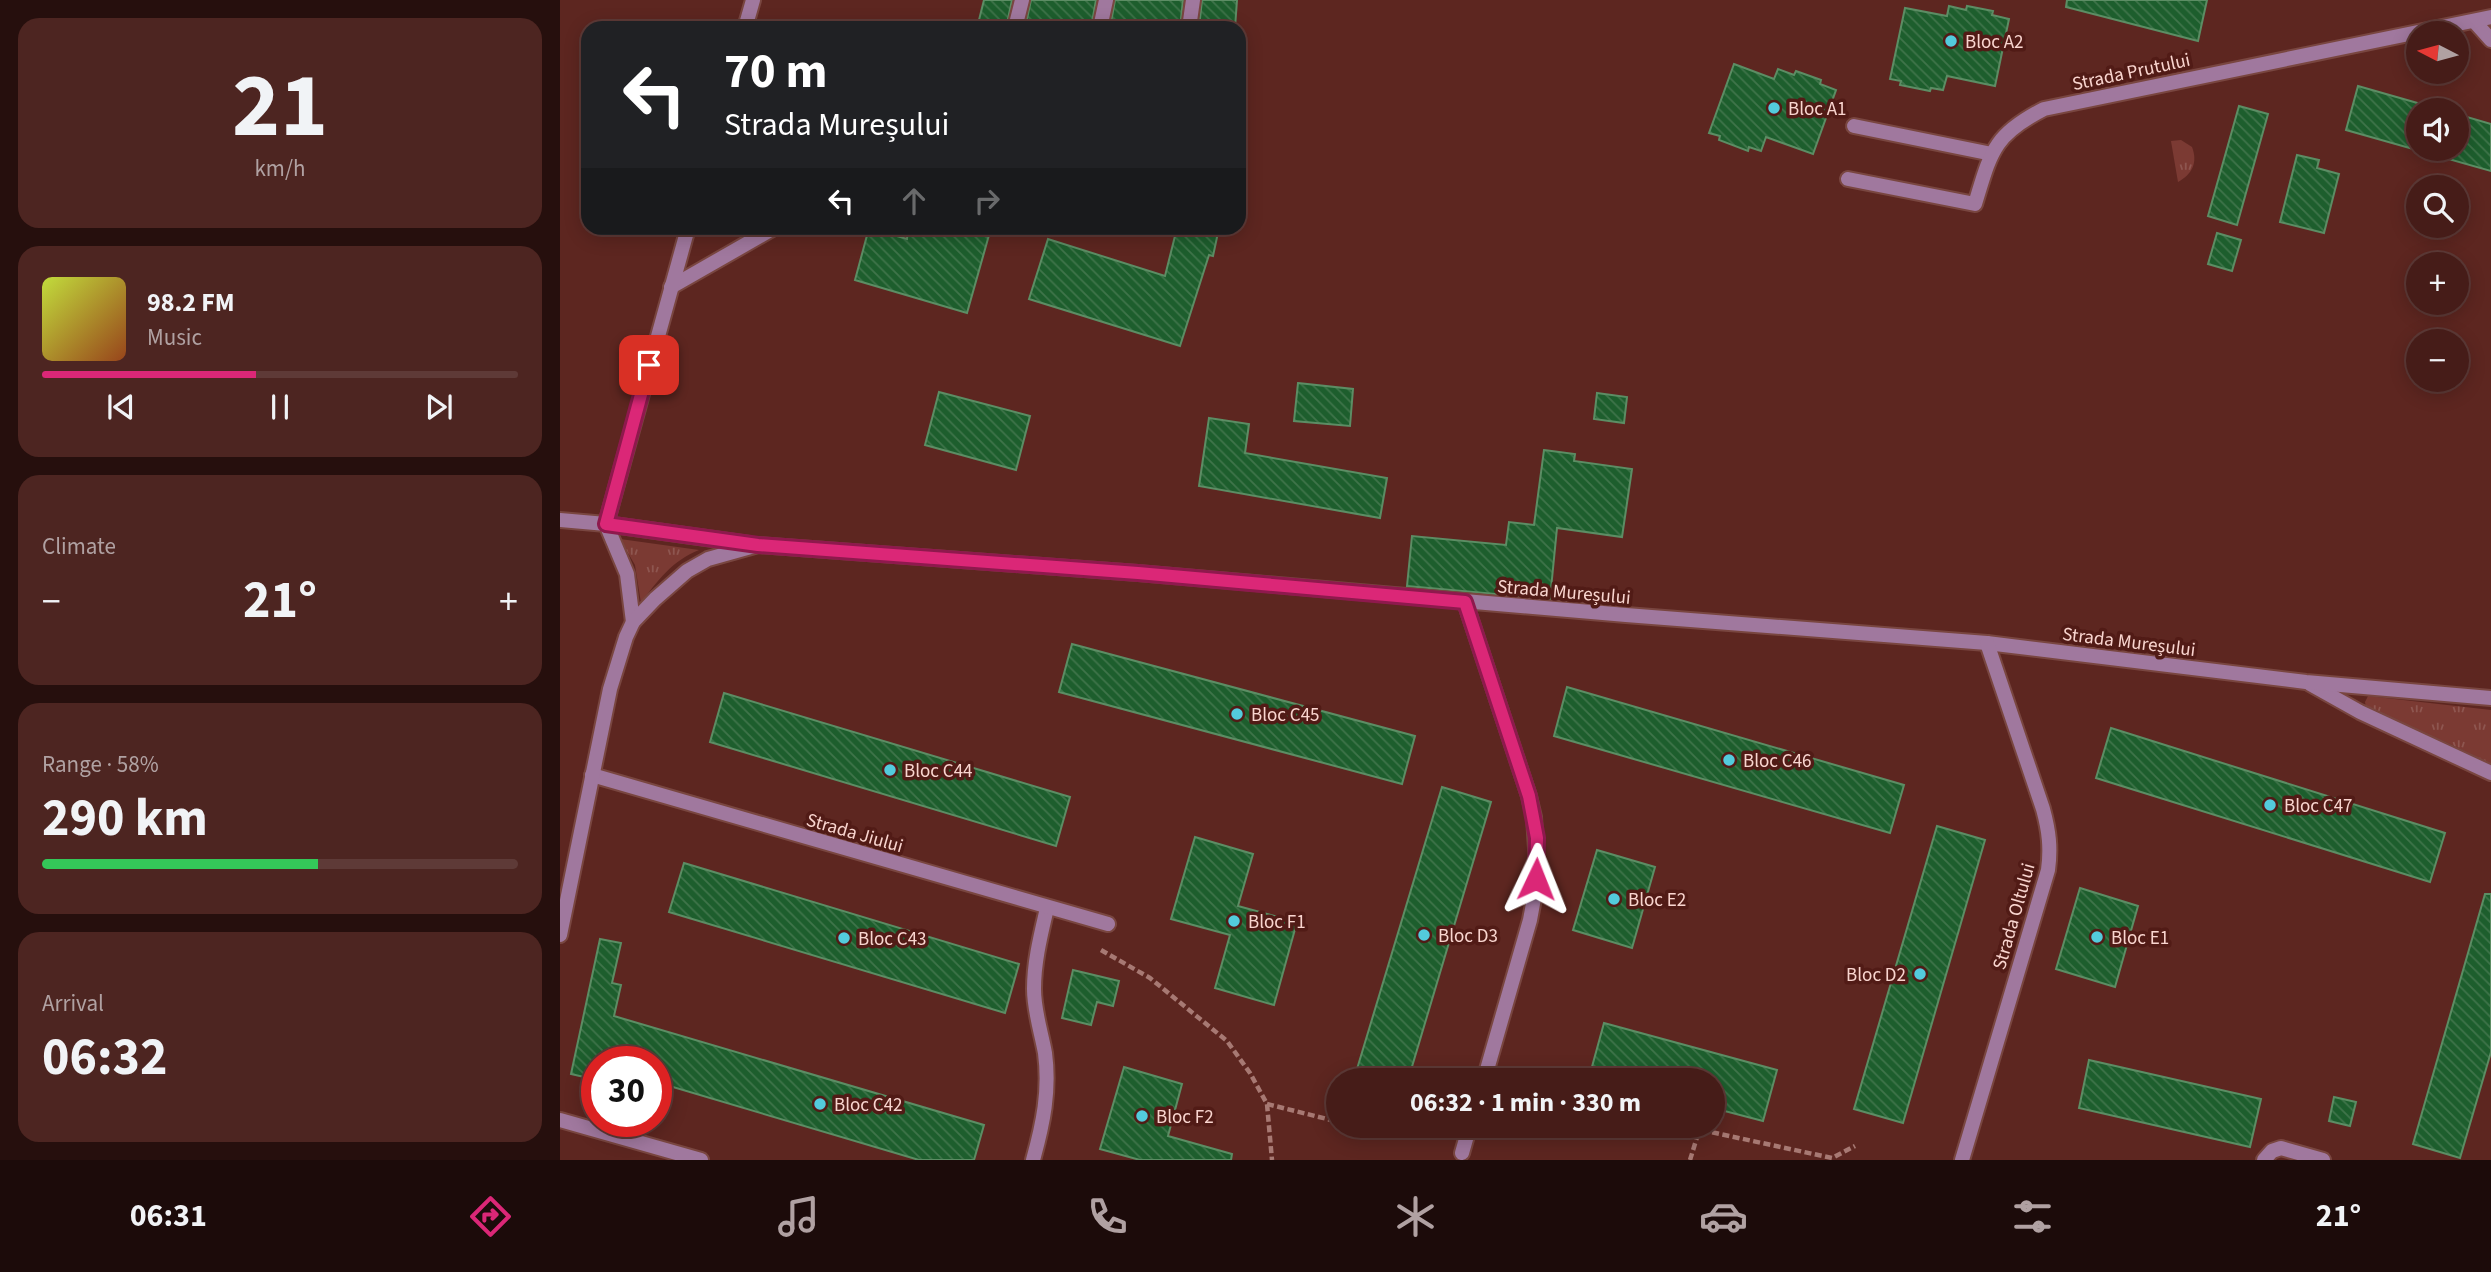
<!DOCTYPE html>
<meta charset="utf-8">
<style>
body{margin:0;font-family:"Source Sans 3",sans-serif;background:#4d2521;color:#f1f3f6;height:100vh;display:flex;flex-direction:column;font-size:26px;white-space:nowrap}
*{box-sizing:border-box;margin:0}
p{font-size:23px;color:#b0a1a2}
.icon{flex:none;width:38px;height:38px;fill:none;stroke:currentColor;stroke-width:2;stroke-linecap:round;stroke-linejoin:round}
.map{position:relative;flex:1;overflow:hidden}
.drawer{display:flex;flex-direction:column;gap:18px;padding:18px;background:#260f0d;width:560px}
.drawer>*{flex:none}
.hud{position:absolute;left:21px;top:21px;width:665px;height:214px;border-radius:21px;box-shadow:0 4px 18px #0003,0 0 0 2px #5e3a37;background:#202124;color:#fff;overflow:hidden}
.needle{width:46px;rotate:276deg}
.buttons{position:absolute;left:1846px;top:21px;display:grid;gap:14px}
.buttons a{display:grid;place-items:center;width:63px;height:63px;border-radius:50%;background:#461c18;box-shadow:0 4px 18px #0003,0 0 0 2px #5e3a37;font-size:35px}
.speed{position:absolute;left:21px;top:1046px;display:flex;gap:14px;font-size:35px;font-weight:700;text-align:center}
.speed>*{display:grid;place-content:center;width:91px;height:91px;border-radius:50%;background:#461c18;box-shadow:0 4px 18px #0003,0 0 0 2px #5e3a37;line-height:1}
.speed .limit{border:10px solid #d22;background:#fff;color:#111}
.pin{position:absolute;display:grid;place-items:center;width:60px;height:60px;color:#fff;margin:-30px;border-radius:14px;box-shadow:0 4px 10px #0006}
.me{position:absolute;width:77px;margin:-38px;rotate:2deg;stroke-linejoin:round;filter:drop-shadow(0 0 5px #0008)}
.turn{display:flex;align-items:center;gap:24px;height:147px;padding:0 28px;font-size:32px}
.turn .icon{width:91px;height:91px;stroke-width:2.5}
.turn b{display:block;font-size:49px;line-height:60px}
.lanes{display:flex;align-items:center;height:66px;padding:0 28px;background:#0003;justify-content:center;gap:35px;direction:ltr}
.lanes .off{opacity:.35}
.big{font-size:52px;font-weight:700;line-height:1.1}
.drawer .tile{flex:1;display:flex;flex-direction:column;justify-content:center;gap:10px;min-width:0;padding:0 24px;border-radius:21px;background:#4d2521}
.drawer .dial{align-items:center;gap:0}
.dial b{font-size:91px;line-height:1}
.song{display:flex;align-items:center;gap:21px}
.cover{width:84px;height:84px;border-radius:10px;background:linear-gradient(135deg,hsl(70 70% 55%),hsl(20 70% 35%))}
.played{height:7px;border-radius:4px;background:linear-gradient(90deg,#db2777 45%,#5e3a37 45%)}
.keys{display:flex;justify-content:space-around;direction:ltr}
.heat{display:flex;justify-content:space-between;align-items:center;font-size:38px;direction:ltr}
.charge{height:10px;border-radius:5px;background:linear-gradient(90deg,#34c759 58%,#5e3a37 0)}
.trip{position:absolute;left:766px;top:1068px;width:399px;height:70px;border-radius:35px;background:#461c18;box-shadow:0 4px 18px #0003,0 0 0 2px #5e3a37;font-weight:700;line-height:70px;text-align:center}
.dock{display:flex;height:112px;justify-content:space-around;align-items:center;background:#1c0b0a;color:#b0a1a2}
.dock .icon{width:49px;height:49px}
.dock .selected{color:#db2777}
.dock b{font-size:32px;color:#f1f3f6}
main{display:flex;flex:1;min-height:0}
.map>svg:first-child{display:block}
.grass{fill:url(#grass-tufts)}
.building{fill:url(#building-back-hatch);stroke:#5c8d64;stroke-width:2}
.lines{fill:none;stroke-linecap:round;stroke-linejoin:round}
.service-casing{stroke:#794640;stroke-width:18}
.minor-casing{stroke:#794640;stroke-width:18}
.path{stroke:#a77973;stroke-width:4.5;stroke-dasharray:7 3.5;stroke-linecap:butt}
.service{stroke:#a0789e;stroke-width:14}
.minor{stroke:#a0789e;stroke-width:14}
.route-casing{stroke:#8e194d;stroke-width:18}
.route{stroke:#db2777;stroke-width:12}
.poi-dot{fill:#53cbdc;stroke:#511b16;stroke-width:2.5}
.labels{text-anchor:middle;stroke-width:7;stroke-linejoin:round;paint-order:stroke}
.poi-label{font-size:19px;fill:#f9d5cf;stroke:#511b16;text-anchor:start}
.street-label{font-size:19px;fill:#f9d5cf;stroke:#511b16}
</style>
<main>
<section class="drawer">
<div class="tile dial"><b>21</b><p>km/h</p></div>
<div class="tile">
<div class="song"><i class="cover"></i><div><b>98.2 FM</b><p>Music</p></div></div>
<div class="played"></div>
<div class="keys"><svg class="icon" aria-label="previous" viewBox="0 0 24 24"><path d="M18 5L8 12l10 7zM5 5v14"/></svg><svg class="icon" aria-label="pause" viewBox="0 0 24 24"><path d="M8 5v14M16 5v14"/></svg><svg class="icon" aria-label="next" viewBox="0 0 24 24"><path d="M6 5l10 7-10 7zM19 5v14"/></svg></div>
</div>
<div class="tile"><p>Climate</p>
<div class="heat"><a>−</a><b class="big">21°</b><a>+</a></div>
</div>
<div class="tile"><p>Range · 58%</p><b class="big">290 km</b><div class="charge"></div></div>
<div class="tile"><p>Arrival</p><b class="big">06:32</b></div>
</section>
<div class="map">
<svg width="1931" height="1160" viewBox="0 0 1931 1160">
<defs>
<pattern id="grass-tufts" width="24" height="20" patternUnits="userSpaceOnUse" patternTransform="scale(1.75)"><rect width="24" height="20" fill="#7b3a33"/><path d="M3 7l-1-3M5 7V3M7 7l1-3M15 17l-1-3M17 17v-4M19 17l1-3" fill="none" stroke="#8e5650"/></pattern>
<pattern id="building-back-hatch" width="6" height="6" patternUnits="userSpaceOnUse" patternTransform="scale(1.75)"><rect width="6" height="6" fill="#1d5e2d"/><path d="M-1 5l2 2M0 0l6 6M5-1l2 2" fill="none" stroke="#3f744a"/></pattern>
</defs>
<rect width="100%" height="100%" fill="#5d2620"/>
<!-- grass -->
<g class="grass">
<path d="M 1621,140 L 1632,147 C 1638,163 1632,174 1618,182 L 1611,141 Z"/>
<path d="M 60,539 L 139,550 C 113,560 97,581 81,603 L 75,565 Z"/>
<path d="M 1808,696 L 1931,710 L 1931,764 L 1890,744 L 1811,710 L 1806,707 L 1805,702 Z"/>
</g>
<!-- building -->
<g class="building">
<path d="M 424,0 L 452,0 L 446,28 L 417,28 Z"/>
<path d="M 471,0 L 536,0 L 531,28 L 465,28 Z"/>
<path d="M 555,0 L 623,0 L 620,28 L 550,28 Z"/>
<path d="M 642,0 L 677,0 L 675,28 L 639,28 Z"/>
<path d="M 1507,0 L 1647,0 L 1638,41 L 1506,7 Z"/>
<path d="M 1389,6 L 1406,10 L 1407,6 L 1433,11 L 1432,15 L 1449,19 L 1435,86 L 1387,76 L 1383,90 L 1371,88 L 1370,91 L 1340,85 L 1341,81 L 1330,79 L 1345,8 L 1387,16 Z"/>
<path d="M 1174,64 L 1214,79 L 1218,69 L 1234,75 L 1236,71 L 1261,80 L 1260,84 L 1276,90 L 1253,154 L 1206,137 L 1201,151 L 1189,147 L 1188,151 L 1159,140 L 1160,136 L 1149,133 Z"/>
<path d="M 1798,86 L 1882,110 L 1858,110 L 1858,149 L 1897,149 L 1897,114 L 1931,124 L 1931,171 L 1786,130 Z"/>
<path d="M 1679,106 L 1708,114 L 1677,225 L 1648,216 Z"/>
<path d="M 1737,155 L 1759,160 L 1757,168 L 1779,174 L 1764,233 L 1720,222 Z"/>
<path d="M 309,228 L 347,239 L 348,228 L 431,228 L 407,313 L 295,280 Z"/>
<path d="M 617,228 L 659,228 L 653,256 L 649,255 L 620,346 L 469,299 L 488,239 L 605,276 Z"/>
<path d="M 1657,233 L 1681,240 L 1672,271 L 1648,264 Z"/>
<path d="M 738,383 L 793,389 L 790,426 L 734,421 Z"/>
<path d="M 379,392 L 470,416 L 456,470 L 365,445 Z"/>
<path d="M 1037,393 L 1067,397 L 1064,423 L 1034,419 Z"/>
<path d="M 649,418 L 689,424 L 685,453 L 827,478 L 820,518 L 639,486 Z"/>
<path d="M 984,450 L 1015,454 L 1014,461 L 1072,469 L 1062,537 L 997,528 L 990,599 L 847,586 L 852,536 L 946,545 L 949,522 L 974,525 Z"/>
<path d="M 512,644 L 855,736 L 842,784 L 499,692 Z"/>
<path d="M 1007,687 L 1344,785 L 1330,833 L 994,736 Z"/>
<path d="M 164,693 L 510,797 L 496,846 L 150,742 Z"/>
<path d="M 1551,728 L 1885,833 L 1870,882 L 1536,778 Z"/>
<path d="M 882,787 L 931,802 L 848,1080 L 834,1080 L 797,1069 Z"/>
<path d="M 1377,826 L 1425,840 L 1343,1123 L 1294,1109 Z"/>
<path d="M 635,837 L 693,854 L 678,906 L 737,922 L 714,1005 L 655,988 L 670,935 L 611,919 Z"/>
<path d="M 1037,850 L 1095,867 L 1072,948 L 1013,930 Z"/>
<path d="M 124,863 L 459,964 L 445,1013 L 109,912 Z"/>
<path d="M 1520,888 L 1578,906 L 1555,987 L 1496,969 Z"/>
<path d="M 1925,894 L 1931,894 L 1931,1052 L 1900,1158 L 1853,1144 Z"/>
<path d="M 40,939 L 61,943 L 52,983 L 61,985 L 54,1016 L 424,1125 L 414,1160 L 359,1160 L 96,1082 L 96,1062 L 37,1062 L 37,1080 L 11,1074 Z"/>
<path d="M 513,970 L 559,981 L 553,1006 L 537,1002 L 531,1025 L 502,1018 Z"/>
<path d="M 1044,1023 L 1217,1070 L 1203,1121 L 1153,1108 L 1153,1080 L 1051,1080 L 1030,1074 Z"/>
<path d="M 1529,1060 L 1701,1099 L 1690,1147 L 1519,1108 Z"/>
<path d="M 564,1067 L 622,1084 L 608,1136 L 672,1154 L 671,1160 L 580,1160 L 540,1149 Z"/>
<path d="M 1774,1097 L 1796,1102 L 1790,1126 L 1769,1121 Z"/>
</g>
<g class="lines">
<!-- service casing -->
<g class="service-casing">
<g id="service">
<path d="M 455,28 L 462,0"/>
<path d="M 540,28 L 546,0"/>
<path d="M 629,28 L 633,0"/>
<path d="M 111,287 L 214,228"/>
<path d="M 473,1160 C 483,1124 490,1091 485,1053 C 481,1031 474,1011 474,989 C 474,961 481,934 487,908"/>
</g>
</g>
<!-- minor casing -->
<g class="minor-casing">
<g id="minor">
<path d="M 1914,21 L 1931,40"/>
<path d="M 185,28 L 193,0"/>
<path d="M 1294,126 L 1432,154"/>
<path d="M 1288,179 L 1415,204 C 1431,152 1433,135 1484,109 L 1931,17"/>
<path d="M 0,520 L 46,524 L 189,544"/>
<path d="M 46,524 L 128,228"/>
<path d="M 46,524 L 67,574 L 73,622"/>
<path d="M 905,602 L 969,796 L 974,817 L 977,865 L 975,893 L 970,920 L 924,1080"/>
<path d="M 1750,684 L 1800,712 L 1931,773"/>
<path d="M 32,775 L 548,924"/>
<path d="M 0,935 L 50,689 L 66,637 L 73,622 L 95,599 L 127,571 L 148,559 L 198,545 L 578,573 L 1066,615 L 1427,643 L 1746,682 L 1931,698"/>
<path d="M 0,1120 L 141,1160"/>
<path d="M 902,1153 L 910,1125"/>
<path d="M 1402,1160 L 1488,870 C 1491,848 1489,831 1483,809 L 1427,643"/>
<path d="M 1704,1160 L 1712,1151 L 1721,1148 L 1763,1160"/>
</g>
</g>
<!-- path -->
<g class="path">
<path d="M 541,950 L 590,978 L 667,1041 L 690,1073 L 707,1104 L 712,1160"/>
<path d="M 707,1104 L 779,1122"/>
<path d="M 794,1125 L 807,1128"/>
<path d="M 1130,1160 L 1138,1134 L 1146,1131 L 1272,1158 L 1295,1146"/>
</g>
<!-- service -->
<use href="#service" class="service"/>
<!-- minor -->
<use href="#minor" class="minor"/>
</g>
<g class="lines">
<!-- route casing -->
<g class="route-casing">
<path id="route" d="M 89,365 L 46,524 L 198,545 L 578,573 L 905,602 L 969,796 L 977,838 L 976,879"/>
</g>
<!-- route -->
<use href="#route" class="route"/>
</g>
<!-- markers -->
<g class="poi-dot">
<circle cx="1391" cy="41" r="7"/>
<circle cx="1214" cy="108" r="7"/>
<circle cx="677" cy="714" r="7"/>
<circle cx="1169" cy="760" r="7"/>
<circle cx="330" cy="770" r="7"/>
<circle cx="1710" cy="805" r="7"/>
<circle cx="1054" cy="899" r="7"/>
<circle cx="674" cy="921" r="7"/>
<circle cx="864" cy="935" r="7"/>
<circle cx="1537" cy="937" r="7"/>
<circle cx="284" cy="938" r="7"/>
<circle cx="1360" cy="974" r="7"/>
<circle cx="260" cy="1104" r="7"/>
<circle cx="582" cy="1116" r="7"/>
</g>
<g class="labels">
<!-- poi labels -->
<g class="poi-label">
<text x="1405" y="48">Bloc A2</text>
<text x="1228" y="115">Bloc A1</text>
<text x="691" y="721">Bloc C45</text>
<text x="1183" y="767">Bloc C46</text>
<text x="344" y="777">Bloc C44</text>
<text x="1724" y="812">Bloc C47</text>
<text x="1068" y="906">Bloc E2</text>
<text x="688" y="928">Bloc F1</text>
<text x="878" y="942">Bloc D3</text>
<text x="1551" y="944">Bloc E1</text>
<text x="298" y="945">Bloc C43</text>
<text x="1346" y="981" text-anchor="end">Bloc D2</text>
<text x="274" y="1111">Bloc C42</text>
<text x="596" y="1123">Bloc F2</text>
</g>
<!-- street labels -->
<g class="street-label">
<text transform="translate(1571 71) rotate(-12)" y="7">Strada Prutului</text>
<text transform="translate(1004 591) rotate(5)" y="7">Strada Mureșului</text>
<text transform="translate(1569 641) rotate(7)" y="7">Strada Mureșului</text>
<text transform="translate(295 832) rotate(16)" y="7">Strada Jiului</text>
<text transform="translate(1453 916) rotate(-74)" y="7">Strada Oltului</text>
</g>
</g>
</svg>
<div class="buttons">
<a><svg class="needle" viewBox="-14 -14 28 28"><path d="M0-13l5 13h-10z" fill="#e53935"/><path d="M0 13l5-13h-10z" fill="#b0a1a2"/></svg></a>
<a><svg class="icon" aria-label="sound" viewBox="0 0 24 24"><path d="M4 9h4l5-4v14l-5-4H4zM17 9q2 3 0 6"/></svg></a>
<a><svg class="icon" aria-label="search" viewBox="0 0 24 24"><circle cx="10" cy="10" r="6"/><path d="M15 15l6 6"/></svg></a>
<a>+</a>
<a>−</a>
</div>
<div class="speed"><div class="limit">30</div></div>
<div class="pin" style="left:89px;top:365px;background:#d93025"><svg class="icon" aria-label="arrive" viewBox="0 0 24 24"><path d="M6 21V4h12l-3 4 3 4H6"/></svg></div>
<svg class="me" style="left:976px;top:879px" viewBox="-20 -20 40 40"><path d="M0-17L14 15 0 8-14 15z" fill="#db2777" stroke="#fff" stroke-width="4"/></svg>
<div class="trip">06:32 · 1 min · 330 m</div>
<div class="hud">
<div class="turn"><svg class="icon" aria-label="left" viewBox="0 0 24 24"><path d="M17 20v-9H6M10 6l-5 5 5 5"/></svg><div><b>70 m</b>Strada Mureșului</div></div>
<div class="lanes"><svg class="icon" aria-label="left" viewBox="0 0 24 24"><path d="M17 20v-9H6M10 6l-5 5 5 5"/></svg><svg class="icon off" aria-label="ahead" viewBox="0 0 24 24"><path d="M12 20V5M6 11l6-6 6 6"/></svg><svg class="icon off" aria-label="right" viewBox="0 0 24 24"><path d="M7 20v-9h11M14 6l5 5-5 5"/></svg></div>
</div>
</div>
</main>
<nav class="dock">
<b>06:31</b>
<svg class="icon selected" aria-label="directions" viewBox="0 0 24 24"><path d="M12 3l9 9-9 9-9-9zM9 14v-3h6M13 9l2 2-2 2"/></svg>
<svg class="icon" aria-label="music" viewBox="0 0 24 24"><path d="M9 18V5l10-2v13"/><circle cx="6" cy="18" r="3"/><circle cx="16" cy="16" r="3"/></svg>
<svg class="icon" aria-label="phone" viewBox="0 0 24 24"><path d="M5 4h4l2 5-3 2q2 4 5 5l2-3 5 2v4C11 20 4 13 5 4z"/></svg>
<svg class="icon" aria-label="climate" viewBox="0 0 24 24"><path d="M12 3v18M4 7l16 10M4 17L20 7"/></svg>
<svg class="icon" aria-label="car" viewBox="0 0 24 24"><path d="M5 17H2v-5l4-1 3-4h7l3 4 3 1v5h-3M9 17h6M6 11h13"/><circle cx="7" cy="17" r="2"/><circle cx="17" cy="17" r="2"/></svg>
<svg class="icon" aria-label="filters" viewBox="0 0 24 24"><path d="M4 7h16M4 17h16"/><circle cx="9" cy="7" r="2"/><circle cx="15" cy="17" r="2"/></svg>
<b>21°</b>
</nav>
